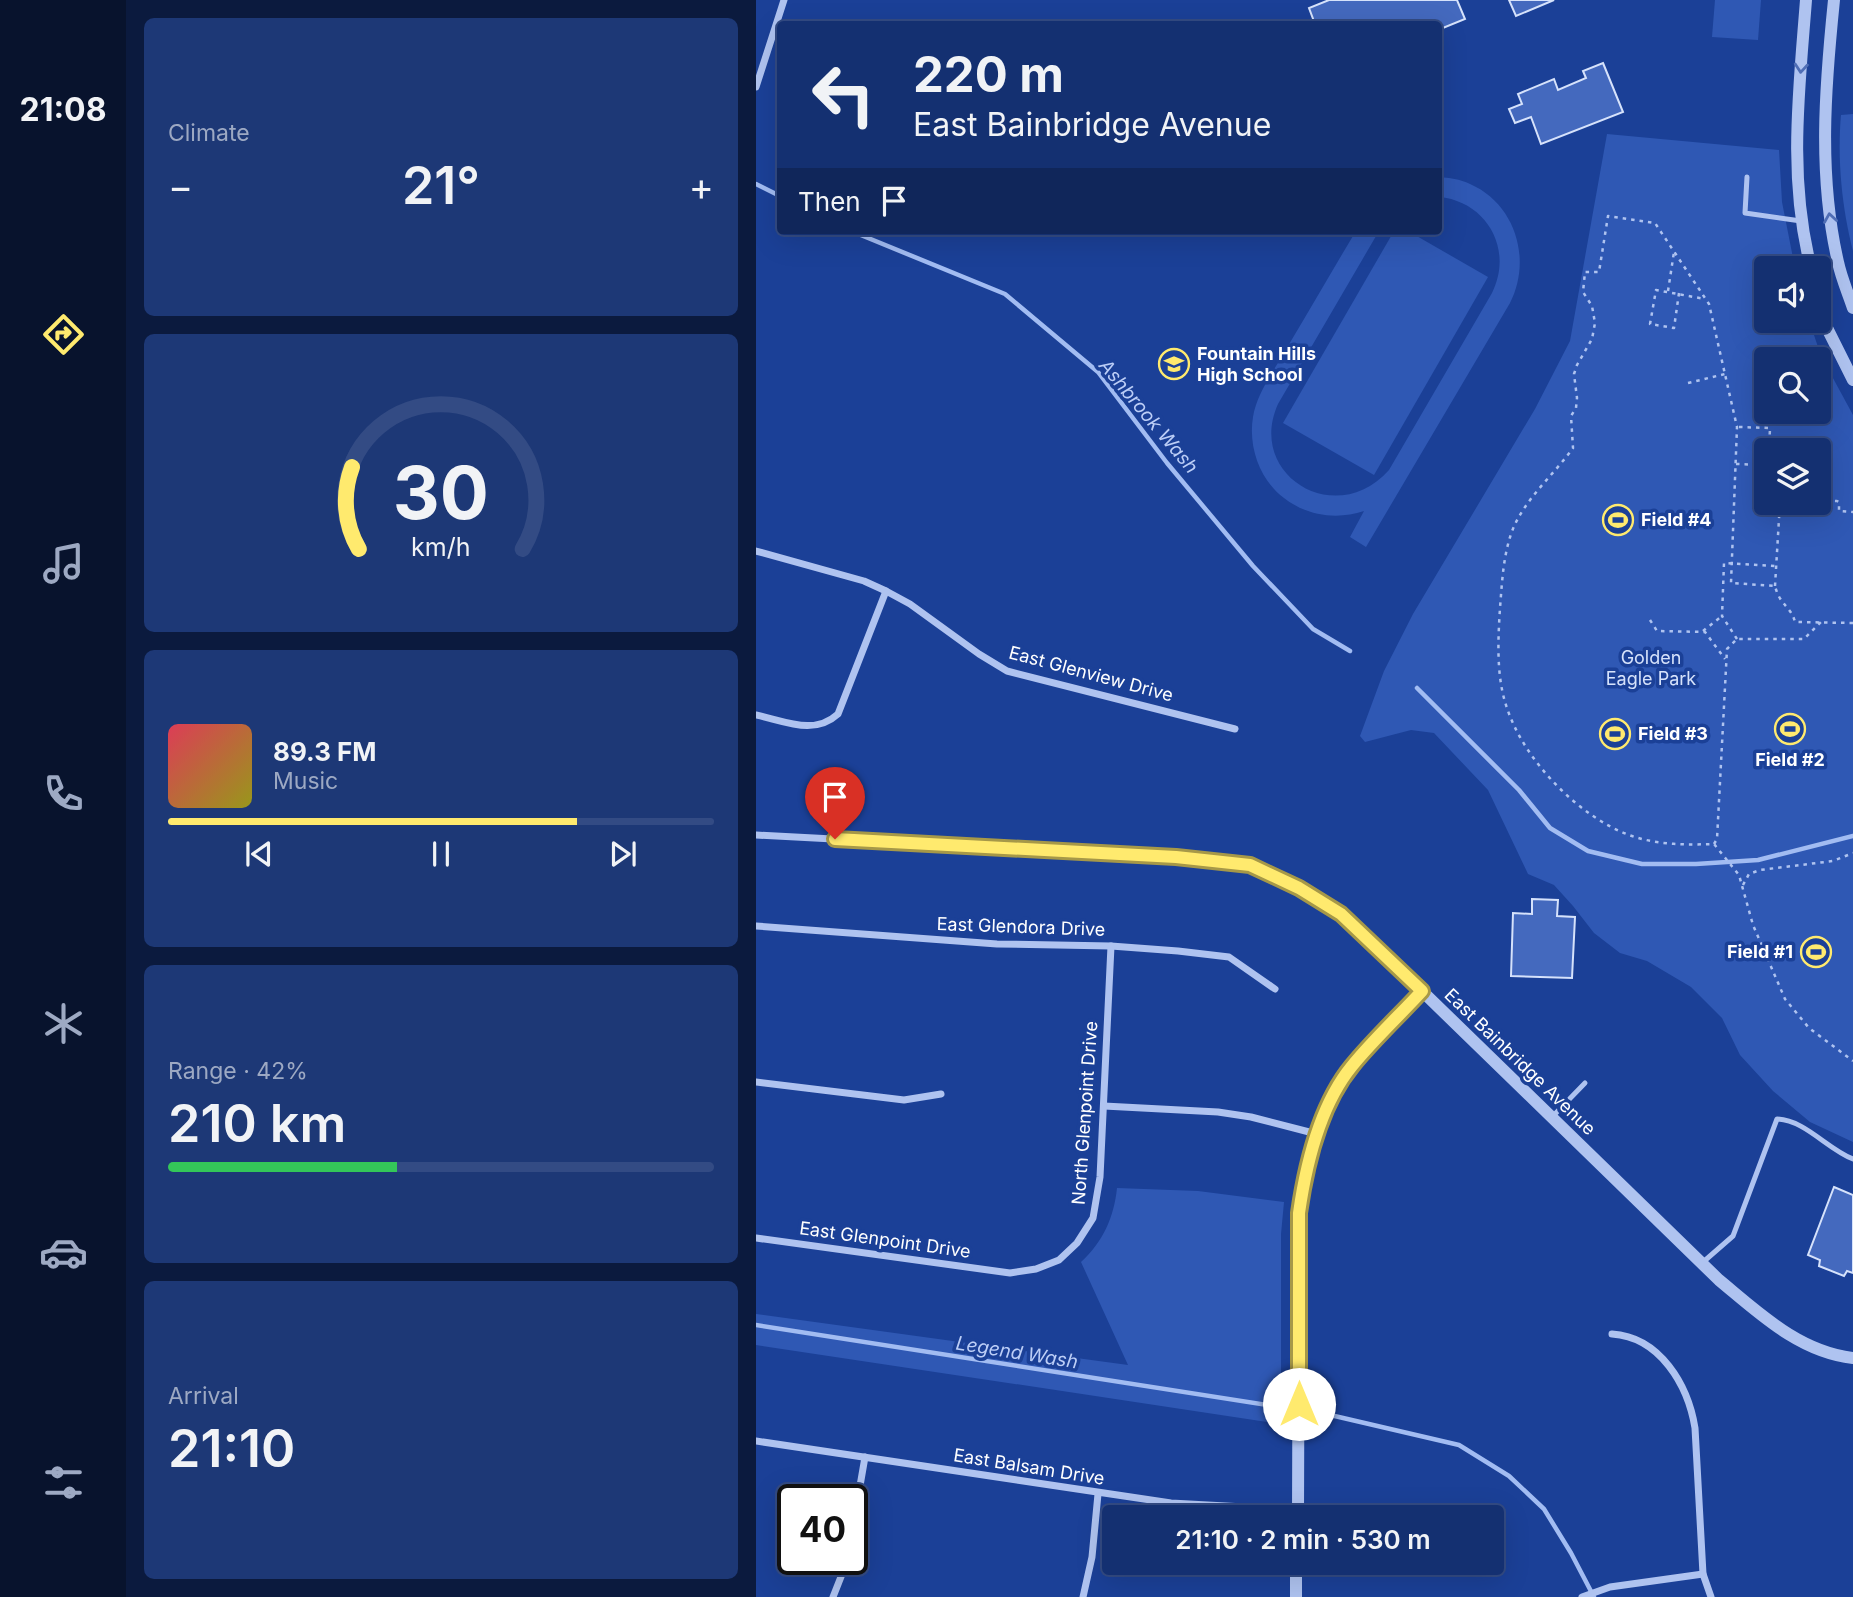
<!DOCTYPE html>
<meta charset="utf-8">
<style>
body{margin:0;font-family:Inter,sans-serif;background:#1d3876;color:#f1f3f6;height:100vh;display:flex;flex-direction:column;font-size:26px;white-space:nowrap}
*{box-sizing:border-box;margin:0}
p{font-size:23px;color:#9da9c3}
.icon{flex:none;width:38px;height:38px;fill:none;stroke:currentColor;stroke-width:2;stroke-linecap:round;stroke-linejoin:round}
.map{position:relative;flex:1;overflow:hidden}
.side{display:flex;flex-direction:column;gap:18px;padding:18px;background:#0b1a3e;width:630px}
.side>*{flex:none}
.hud{position:absolute;left:21px;top:21px;width:665px;height:214px;border-radius:7px;box-shadow:0 7px 28px #0002,0 0 0 2px #334b84;background:#143071;color:#f1f3f6;overflow:hidden}
.fabs{position:absolute;left:998px;top:256px;display:grid;gap:14px}
.fabs a{display:grid;place-items:center;width:77px;height:77px;border-radius:7px;background:#143071;box-shadow:0 7px 28px #0002,0 0 0 2px #334b84;font-size:35px}
.speed{position:absolute;left:21px;top:1484px;display:flex;gap:14px;font-size:35px;font-weight:700;text-align:center}
.speed>*{display:grid;place-content:center;width:91px;height:91px;border-radius:50%;background:#143071;box-shadow:0 7px 28px #0002,0 0 0 2px #334b84;line-height:1}
.speed .limit{border:4px solid #111;border-radius:10px;background:#fff;color:#111}
.pin{position:absolute;display:grid;place-items:center;width:60px;height:60px;color:#fff;margin:-72px -30px;border-radius:50% 50% 50% 0;rotate:-45deg;box-shadow:0 0 7px #0007}
.pin .icon{rotate:45deg}
.me{position:absolute;width:77px;margin:-38px;rotate:0deg;stroke-linejoin:round;filter:drop-shadow(0 0 5px #0008)}
.turn{display:flex;align-items:center;gap:24px;height:147px;padding:0 21px;font-size:32px}
.turn .icon{width:91px;height:91px;stroke-width:2.5}
.turn b{display:block;font-size:49px;line-height:60px}
.then{display:flex;align-items:center;height:66px;padding:0 21px;background:#0003;gap:14px;font-size:26px}
.big{font-size:52px;font-weight:600;line-height:1.1}
.side .card{flex:1;display:flex;flex-direction:column;justify-content:center;gap:10px;min-width:0;padding:0 24px;border-radius:10px;background:#1d3876}
.side .dial{align-items:center;gap:0}
.dial svg{height:182px;overflow:visible;fill:none;stroke:#334b84;stroke-width:7;stroke-linecap:round;text-anchor:middle}
.dial text{fill:#f1f3f6;stroke:none}
.song{display:flex;align-items:center;gap:21px}
.cover{width:84px;height:84px;border-radius:10px;background:linear-gradient(135deg,hsl(350 70% 55%),hsl(60 70% 35%))}
.played{height:7px;border-radius:4px;background:linear-gradient(90deg,#ffea6e 75%,#334b84 75%)}
.keys{display:flex;justify-content:space-around;direction:ltr}
.heat{display:flex;justify-content:space-between;align-items:center;font-size:38px;direction:ltr}
.charge{height:10px;border-radius:5px;background:linear-gradient(90deg,#34c759 42%,#334b84 0)}
.trip{position:absolute;left:346px;top:1505px;width:402px;height:70px;border-radius:7px;background:#143071;box-shadow:0 7px 28px #0002,0 0 0 2px #334b84;font-weight:600;line-height:70px;text-align:center}
main{display:flex;flex:1;min-height:0}
.tabs{display:flex;flex-direction:column;width:126px;justify-content:space-around;align-items:center;background:#08132d;color:#9da9c3}
.tabs .icon{width:49px;height:49px}
.tabs .on{color:#ffea6e}
.tabs b{font-size:32px;color:#f1f3f6}
.map>svg:first-child{display:block}
.green{fill:#2f58b4;fill-rule:evenodd}
.lines{fill:none;stroke-linecap:round;stroke-linejoin:round}
.stream{stroke:#a2bcf2;stroke-width:4.5}
.building{fill:#4469be;stroke:#d6e2fb;stroke-width:2}
.path{stroke:#afc3f0;stroke-width:2.5;stroke-dasharray:3.5 5;stroke-linecap:butt}
.service{stroke:#afc3f0;stroke-width:5}
.minor{stroke:#afc3f0;stroke-width:7}
.tertiary{stroke:#afc3f0;stroke-width:12}
.oneway{stroke:#4f6eb6}
.route-casing{stroke:#a69848;stroke-width:18}
.route{stroke:#ffea6e;stroke-width:12}
.labels{text-anchor:middle;stroke-width:7;stroke-linejoin:round;paint-order:stroke}
.poi-label{font-size:18px;font-weight:bold;fill:#fff;stroke:#1b4097;text-anchor:start}
.park-label{font-size:18px;fill:#d6e2fb;stroke:#1b4097}
.street-label{font-size:18px;fill:#fff;stroke:#1b4097}
.water-label{font-size:19px;font-style:italic;fill:#bccef7;stroke:#1b4097}
</style>
<main>
<nav class="tabs">
<b>21:08</b>
<svg class="icon on" aria-label="directions" viewBox="0 0 24 24"><path d="M12 3l9 9-9 9-9-9zM9 14v-3h6M13 9l2 2-2 2"/></svg>
<svg class="icon" aria-label="music" viewBox="0 0 24 24"><path d="M9 18V5l10-2v13"/><circle cx="6" cy="18" r="3"/><circle cx="16" cy="16" r="3"/></svg>
<svg class="icon" aria-label="phone" viewBox="0 0 24 24"><path d="M5 4h4l2 5-3 2q2 4 5 5l2-3 5 2v4C11 20 4 13 5 4z"/></svg>
<svg class="icon" aria-label="climate" viewBox="0 0 24 24"><path d="M12 3v18M4 7l16 10M4 17L20 7"/></svg>
<svg class="icon" aria-label="car" viewBox="0 0 24 24"><path d="M5 17H2v-5l4-1 3-4h7l3 4 3 1v5h-3M9 17h6M6 11h13"/><circle cx="7" cy="17" r="2"/><circle cx="17" cy="17" r="2"/></svg>
<svg class="icon" aria-label="filters" viewBox="0 0 24 24"><path d="M4 7h16M4 17h16"/><circle cx="9" cy="7" r="2"/><circle cx="15" cy="17" r="2"/></svg>
</nav>
<section class="side">
<div class="card"><p>Climate</p>
<div class="heat"><a>−</a><b class="big">21°</b><a>+</a></div>
</div>
<div class="card dial"><svg viewBox="0 0 100 80">
<path d="M14 69A42 42 0 1 1 86 69"/>
<path d="M14 69A42 42 0 0 1 11 33" stroke="#ffea6e"/>
<text x="50" y="56" font-size="32" font-weight="700">30</text>
<text x="50" y="72" font-size="11">km/h</text>
</svg></div>
<div class="card">
<div class="song"><i class="cover"></i><div><b>89.3 FM</b><p>Music</p></div></div>
<div class="played"></div>
<div class="keys"><svg class="icon" aria-label="previous" viewBox="0 0 24 24"><path d="M18 5L8 12l10 7zM5 5v14"/></svg><svg class="icon" aria-label="pause" viewBox="0 0 24 24"><path d="M8 5v14M16 5v14"/></svg><svg class="icon" aria-label="next" viewBox="0 0 24 24"><path d="M6 5l10 7-10 7zM19 5v14"/></svg></div>
</div>
<div class="card"><p>Range · 42%</p><b class="big">210 km</b><div class="charge"></div></div>
<div class="card"><p>Arrival</p><b class="big">21:10</b></div>
</section>
<div class="map">
<svg width="1097" height="1597" viewBox="0 0 1097 1597">
<rect width="100%" height="100%" fill="#1b4097"/>
<!-- green -->
<g class="green">
<path d="M 959,0 L 1005,0 L 1002,40 L 956,37 Z"/>
<path d="M 1097,114 L 1097,251 C 1086,209 1081,159 1085,115 Z"/>
<path d="M 851,134 L 1023,150 L 1026,202 L 1039,268 L 1010,268 L 1010,320 L 1053,320 L 1065,356 L 1097,415 L 1097,1142 L 1054,1122 L 1017,1091 L 984,1055 L 966,1018 L 935,987 L 891,961 L 864,953 L 838,933 L 817,906 L 798,885 L 772,874 L 732,790 L 678,733 L 655,730 L 609,742 L 604,736 L 628,671 L 657,614 L 779,409 L 814,341 ZM 1010,359 L 1062,359 L 1062,411 L 1010,411 ZM 1010,450 L 1062,450 L 1062,502 L 1010,502 Z"/>
<path d="M 683,177 C 693,178 704,179 714,184 C 760,204 776,260 754,303 L 610,547 L 594,537 L 608,511 C 581,520 551,516 528,498 C 504,480 492,447 497,417 C 501,392 520,368 532,346 C 555,308 577,269 600,231 L 623,231 L 522,404 C 490,475 580,530 633,470 L 736,293 C 758,249 730,201 683,197 Z"/>
<path d="M 638,231 L 652,231 L 732,277 L 618,475 L 527,423 Z"/>
<path d="M 361,1188 L 442,1191 L 528,1202 L 525,1234 L 525,1424 L 0,1345 L 0,1314 L 372,1365 L 325,1262 C 347,1242 358,1217 361,1188 Z"/>
</g>
<g class="lines">
<!-- stream -->
<g class="stream">
<path d="M 0,184 L 24,196"/>
<path d="M 95,231 L 249,294 L 342,372 L 411,463 L 497,566 L 557,629 L 594,651"/>
<path d="M 661,688 L 763,790 L 794,828 L 832,851 L 886,864 L 940,864 L 1002,860 L 1097,836"/>
<path d="M 0,1325 L 517,1406"/>
<path d="M 570,1414 L 703,1445 L 753,1476 L 788,1509 L 815,1553 L 838,1597"/>
</g>
</g>
<!-- building -->
<g class="building">
<path d="M 573,0 L 701,0 L 709,19 L 682,30 L 682,24 L 559,24 L 553,8 Z"/>
<path d="M 753,0 L 798,0 L 760,16 Z"/>
<path d="M 847,63 L 867,112 L 785,144 L 775,117 L 759,123 L 753,109 L 766,104 L 762,94 L 798,79 L 802,90 L 830,78 L 827,71 Z"/>
<path d="M 776,899 L 802,900 L 801,916 L 819,917 L 816,978 L 755,976 L 757,913 L 776,914 Z"/>
<path d="M 1078,1187 L 1097,1195 L 1097,1273 L 1091,1271 L 1088,1276 L 1063,1266 L 1064,1260 L 1052,1255 Z"/>
</g>
<g class="lines">
<!-- path -->
<g class="path">
<path d="M 912,291 L 918,252"/>
<path d="M 923,293 L 918,328 L 894,324 L 900,290 L 949,299"/>
<path d="M 932,383 L 969,374"/>
<path d="M 983,427 L 1014,428 L 1013,450"/>
<path d="M 980,464 L 1010,465"/>
<path d="M 1062,500 L 1081,501 L 1083,502 L 1083,511 L 1097,512"/>
<path d="M 1019,586 L 1024,502"/>
<path d="M 894,620 L 901,631 L 949,632 L 969,659"/>
<path d="M 1097,623 L 1039,622 C 1035,606 1024,606 1019,586 L 975,583 L 981,427 L 953,304 L 899,223 L 852,216 L 843,272 L 829,272 L 827,292 L 836,306 L 839,323 L 836,339 L 821,365 L 818,374 L 821,398 L 820,408 L 815,416 L 817,448 C 797,476 767,500 755,534 C 747,558 746,583 744,608 C 742,640 740,677 751,708 C 768,760 822,816 873,835 C 900,845 930,845 958,844 L 983,875 L 997,925 L 1029,999 L 1053,1028 L 1097,1061"/>
<path d="M 947,631 L 966,616"/>
<path d="M 981,639 L 966,616 L 968,563 L 1020,566"/>
<path d="M 958,844 L 961,839 L 971,649 L 981,639 L 1048,639 L 1065,622"/>
<path d="M 987,885 L 993,874 L 1004,870 L 1077,861 L 1097,853"/>
</g>
<!-- service -->
<g class="service">
<path d="M 991,177 L 989,213 L 1045,221"/>
<path d="M 797,1116 L 829,1083"/>
<path d="M 946,1263 L 977,1236 L 1021,1119 C 1049,1120 1071,1149 1097,1159"/>
</g>
<!-- minor -->
<g class="minor">
<path d="M 0,87 L 28,0"/>
<path d="M 0,551 L 108,581 L 130,591 L 154,604 L 223,654 L 251,671 L 479,729"/>
<path d="M 0,715 C 29,721 58,736 82,714 L 130,591"/>
<path d="M 0,835 L 420,857 L 494,865 L 543,888 L 585,914 L 666,991"/>
<path d="M 0,926 L 241,944 L 355,946 L 422,951 L 473,957 L 519,989"/>
<path d="M 0,1082 L 148,1100 L 185,1094"/>
<path d="M 348,1106 L 462,1112 L 495,1117 L 561,1134"/>
<path d="M 0,1238 L 254,1273 L 280,1269 L 303,1260 L 321,1243 L 337,1218 L 344,1177 L 355,946"/>
<path d="M 856,1334 C 904,1337 932,1385 939,1428 L 947,1574 L 955,1597"/>
<path d="M 0,1441 L 415,1503 L 542,1510"/>
<path d="M 96,1532 L 109,1457"/>
<path d="M 77,1597 L 92,1559"/>
<path d="M 327,1597 L 336,1557 L 342,1494"/>
<path d="M 826,1597 L 854,1587 L 947,1574"/>
</g>
<!-- tertiary -->
<g class="tertiary">
<path d="M 1050,0 C 1043,91 1032,178 1055,268"/>
<path d="M 1078,0 C 1069,88 1062,175 1082,262 C 1085,277 1092,293 1097,308"/>
<path d="M 1062,297 L 1070,326 L 1097,380"/>
<path d="M 542,1517 L 543,1213 C 550,1164 564,1105 596,1066 C 617,1040 643,1016 666,991 L 963,1280 C 1003,1313 1043,1352 1097,1358"/>
<path d="M 540,1563 L 540,1597"/>
</g>
</g>
<!-- one-way arrows -->
<defs><path id="oneway-chevron" d="M-2-3.5L2.5 0L-2 3.5" fill="none" stroke-width="1.6" stroke-linecap="round" stroke-linejoin="round" transform="scale(1.75)"/></defs>
<g class="oneway">
<use href="#oneway-chevron" transform="translate(1045 68) rotate(95)"/>
<use href="#oneway-chevron" transform="translate(1074 218) rotate(-99)"/>
</g>
<g class="lines">
<!-- route casing -->
<g class="route-casing">
<path id="route" d="M 79,839 L 420,857 L 494,865 L 543,888 L 585,914 L 666,991 C 643,1016 617,1040 596,1066 C 564,1105 550,1164 543,1213 L 543,1404"/>
</g>
<!-- route -->
<use href="#route" class="route"/>
</g>
<!-- icons -->
<defs>
<g id="school-ring" transform="scale(1.575)"><circle r="9.5" fill="#1b4097" stroke="#ffea6e" stroke-width="1.5"/><path d="M0-5L7-2L0 1L-7-2ZM-4 1L0 2.5L4 1V4Q0 6-4 4Z" fill="#ffea6e"/></g>
<g id="stadium-ring" transform="scale(1.575)"><circle r="9.5" fill="#1b4097" stroke="#ffea6e" stroke-width="1.5"/><path d="M0-5a6.5 5 0 1 0 0 10a6.5 5 0 1 0 0-10ZM-3.5-1.8h7v3.6h-7Z" fill="#ffea6e"/></g>
</defs>
<g fill-rule="evenodd">
<use href="#school-ring" x="418" y="364"/>
<use href="#stadium-ring" x="862" y="520"/>
<use href="#stadium-ring" x="1034" y="729"/>
<use href="#stadium-ring" x="859" y="734"/>
<use href="#stadium-ring" x="1060" y="952"/>
</g>
<g class="labels">
<!-- poi labels -->
<g class="poi-label">
<text x="441" y="360">Fountain Hills<tspan x="441" dy="21">High School</tspan></text>
<text x="885" y="526">Field #4</text>
<text x="882" y="740">Field #3</text>
<text x="1034" y="766" text-anchor="middle">Field #2</text>
<text x="1037" y="958" text-anchor="end">Field #1</text>
</g>
<!-- park labels -->
<g class="park-label">
<text x="895" y="664">Golden<tspan x="895" dy="21">Eagle Park</tspan></text>
</g>
<!-- street labels -->
<g class="street-label">
<text transform="translate(335 674) rotate(15)" y="6">East Glenview Drive</text>
<text transform="translate(265 927) rotate(2)" y="6">East Glendora Drive</text>
<text transform="translate(764 1062) rotate(44)" y="6">East Bainbridge Avenue</text>
<text transform="translate(329 1113) rotate(-86)" y="6">North Glenpoint Drive</text>
<text transform="translate(129 1240) rotate(8)" y="6">East Glenpoint Drive</text>
<text transform="translate(273 1467) rotate(9)" y="6">East Balsam Drive</text>
</g>
<!-- water labels -->
<g class="water-label">
<text transform="translate(393 416) rotate(50)" y="7">Ashbrook Wash</text>
<text transform="translate(261 1352) rotate(9)" y="7">Legend Wash</text>
</g>
</g>
</svg>
<div class="fabs">
<a><svg class="icon" aria-label="sound" viewBox="0 0 24 24"><path d="M4 9h4l5-4v14l-5-4H4zM17 9q2 3 0 6"/></svg></a>
<a><svg class="icon" aria-label="search" viewBox="0 0 24 24"><circle cx="10" cy="10" r="6"/><path d="M15 15l6 6"/></svg></a>
<a><svg class="icon" aria-label="layers" viewBox="0 0 24 24"><path d="M12 4l9 5-9 5-9-5zM3 14l9 5 9-5"/></svg></a>
</div>
<div class="speed"><div class="limit">40</div></div>
<div class="pin" style="left:79px;top:839px;background:#d93025"><svg class="icon" aria-label="arrive" viewBox="0 0 24 24"><path d="M6 21V4h12l-3 4 3 4H6"/></svg></div>
<svg class="me" style="left:543px;top:1404px" viewBox="-20 -20 40 40"><circle r="19" fill="#fff"/><path d="M0-13L10 11 0 6-10 11z" fill="#ffea6e"/></svg>
<div class="trip">21:10 · 2 min · 530 m</div>
<div class="hud">
<div class="turn"><svg class="icon" aria-label="left" viewBox="0 0 24 24"><path d="M17 20v-9H6M10 6l-5 5 5 5"/></svg><div><b>220 m</b>East Bainbridge Avenue</div></div>
<div class="then">Then<svg class="icon" aria-label="arrive" viewBox="0 0 24 24"><path d="M6 21V4h12l-3 4 3 4H6"/></svg></div>
</div>
</div>
</main>
